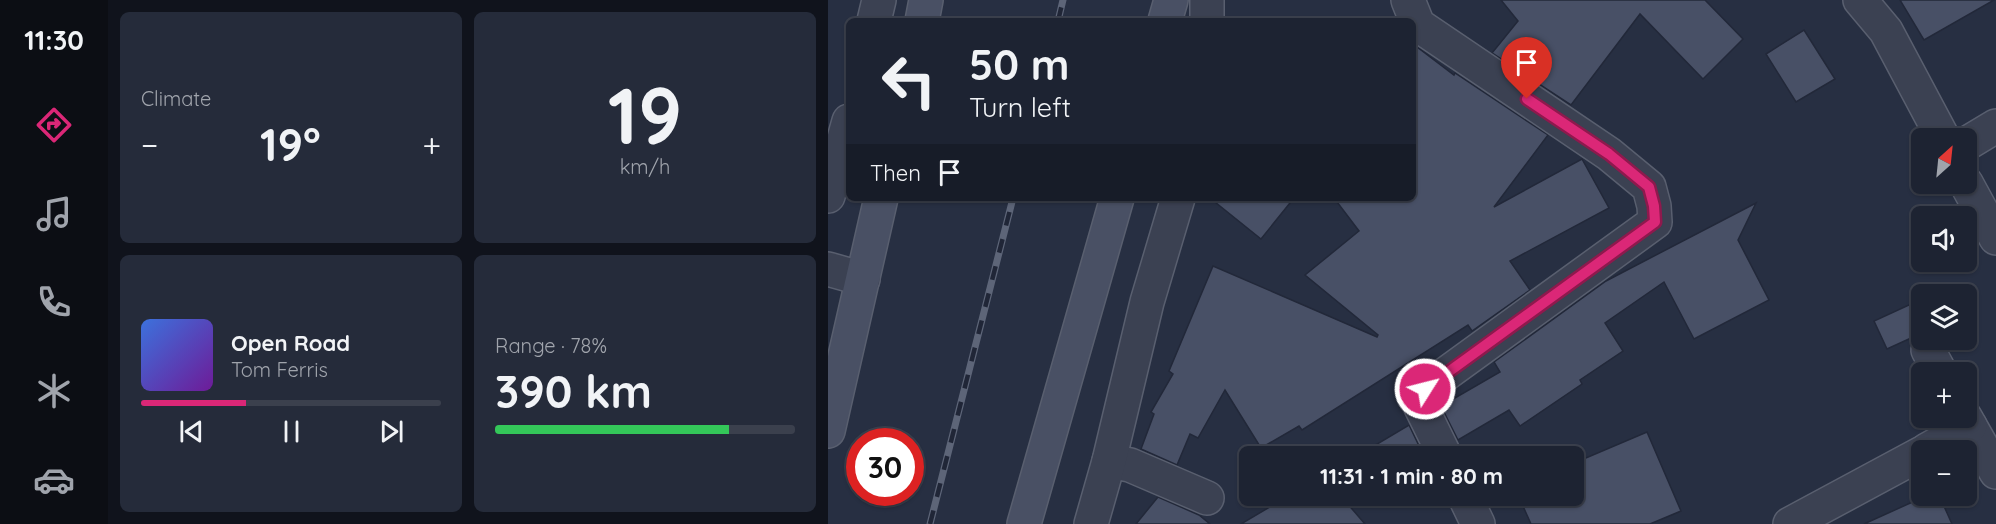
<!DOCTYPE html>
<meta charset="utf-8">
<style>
body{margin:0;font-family:Quicksand,sans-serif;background:#252b3a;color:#f1f3f6;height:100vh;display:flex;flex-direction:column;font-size:22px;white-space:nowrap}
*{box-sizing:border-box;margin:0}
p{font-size:20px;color:#a0a4ac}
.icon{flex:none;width:33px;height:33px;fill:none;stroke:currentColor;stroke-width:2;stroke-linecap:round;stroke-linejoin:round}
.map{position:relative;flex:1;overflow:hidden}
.side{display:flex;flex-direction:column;gap:12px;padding:12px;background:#10131c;width:720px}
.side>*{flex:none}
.hud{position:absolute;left:18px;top:18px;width:570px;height:183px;border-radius:9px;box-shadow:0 2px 4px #0004,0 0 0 2px #3b404d;background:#1d2332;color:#f1f3f6;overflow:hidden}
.needle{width:39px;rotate:27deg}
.fabs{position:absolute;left:1083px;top:128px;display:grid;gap:12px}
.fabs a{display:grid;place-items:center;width:66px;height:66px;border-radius:9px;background:#1d2332;box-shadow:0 2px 4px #0004,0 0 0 2px #3b404d;font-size:30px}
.speed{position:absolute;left:18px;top:428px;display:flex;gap:12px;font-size:30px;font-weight:700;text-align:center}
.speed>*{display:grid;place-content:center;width:78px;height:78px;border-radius:50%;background:#1d2332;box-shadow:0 2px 4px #0004,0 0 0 2px #3b404d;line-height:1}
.speed .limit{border:9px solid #d22;background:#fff;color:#111}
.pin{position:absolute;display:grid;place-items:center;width:51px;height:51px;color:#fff;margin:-62px -26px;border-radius:50% 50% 50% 0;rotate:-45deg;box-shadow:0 0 6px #0007}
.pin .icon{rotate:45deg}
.me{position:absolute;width:66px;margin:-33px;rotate:54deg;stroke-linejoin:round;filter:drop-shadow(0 0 4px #0008)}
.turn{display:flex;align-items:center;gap:21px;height:126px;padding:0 24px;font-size:27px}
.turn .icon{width:78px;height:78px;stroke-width:2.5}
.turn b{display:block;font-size:42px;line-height:51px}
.then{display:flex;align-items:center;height:57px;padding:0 24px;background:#0003;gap:12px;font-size:22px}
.big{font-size:45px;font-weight:800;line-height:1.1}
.side .card{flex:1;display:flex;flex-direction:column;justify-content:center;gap:9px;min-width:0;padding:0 21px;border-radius:9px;background:#252b3a}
.side .dial{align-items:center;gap:0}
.dial b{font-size:78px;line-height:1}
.song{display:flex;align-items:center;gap:18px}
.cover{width:72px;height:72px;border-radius:9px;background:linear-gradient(135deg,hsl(220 70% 55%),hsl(280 70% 35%))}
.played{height:6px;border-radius:3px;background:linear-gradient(90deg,#db2777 35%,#3b404d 35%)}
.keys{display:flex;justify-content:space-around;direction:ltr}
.heat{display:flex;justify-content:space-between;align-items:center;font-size:33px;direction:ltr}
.charge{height:9px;border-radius:4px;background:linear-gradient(90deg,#34c759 78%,#3b404d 0)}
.side .tiles{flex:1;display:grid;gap:12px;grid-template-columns:repeat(2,1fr)}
.trip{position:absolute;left:411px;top:446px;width:345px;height:60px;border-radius:9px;background:#1d2332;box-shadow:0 2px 4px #0004,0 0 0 2px #3b404d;font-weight:800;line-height:60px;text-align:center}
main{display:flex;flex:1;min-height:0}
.menu{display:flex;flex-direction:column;width:108px;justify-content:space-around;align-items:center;background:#0c0e14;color:#a0a4ac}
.menu .icon{width:42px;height:42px}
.menu .selected{color:#db2777}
.menu b{font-size:27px;color:#f1f3f6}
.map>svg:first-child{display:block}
.building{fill:#485066;stroke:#222839;stroke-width:1.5}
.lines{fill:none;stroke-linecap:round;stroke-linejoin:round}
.minor-casing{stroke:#595f6f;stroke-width:36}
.secondary-casing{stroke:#595f6f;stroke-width:36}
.minor{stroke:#3b4152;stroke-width:33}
.secondary{stroke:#495064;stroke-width:33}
.rail-casing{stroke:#5d6578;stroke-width:7}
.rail{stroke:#202637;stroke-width:4.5;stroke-dasharray:14;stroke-linecap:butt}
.route-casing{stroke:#8e194d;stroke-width:15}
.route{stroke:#db2777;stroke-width:10}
</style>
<main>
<nav class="menu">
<b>11:30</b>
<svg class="icon selected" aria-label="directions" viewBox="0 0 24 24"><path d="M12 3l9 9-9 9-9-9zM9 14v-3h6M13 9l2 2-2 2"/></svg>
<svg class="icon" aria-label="music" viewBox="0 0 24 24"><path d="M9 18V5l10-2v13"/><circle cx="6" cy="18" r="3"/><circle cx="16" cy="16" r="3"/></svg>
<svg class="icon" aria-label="phone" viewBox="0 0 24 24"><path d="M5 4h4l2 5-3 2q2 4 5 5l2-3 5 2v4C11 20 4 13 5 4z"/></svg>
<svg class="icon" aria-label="climate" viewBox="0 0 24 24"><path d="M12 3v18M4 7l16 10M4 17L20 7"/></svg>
<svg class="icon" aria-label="car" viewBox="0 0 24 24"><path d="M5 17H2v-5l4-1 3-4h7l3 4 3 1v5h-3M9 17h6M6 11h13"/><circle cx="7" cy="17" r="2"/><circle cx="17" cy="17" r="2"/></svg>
</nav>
<section class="side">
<div class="tiles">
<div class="card"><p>Climate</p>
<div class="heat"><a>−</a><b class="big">19°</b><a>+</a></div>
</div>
<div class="card dial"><b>19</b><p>km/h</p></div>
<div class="card">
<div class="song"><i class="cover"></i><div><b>Open Road</b><p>Tom Ferris</p></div></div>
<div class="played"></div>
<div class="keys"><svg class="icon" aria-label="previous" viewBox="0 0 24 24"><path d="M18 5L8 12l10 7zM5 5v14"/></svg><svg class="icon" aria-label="pause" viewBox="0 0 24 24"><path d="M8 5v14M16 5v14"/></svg><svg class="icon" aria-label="next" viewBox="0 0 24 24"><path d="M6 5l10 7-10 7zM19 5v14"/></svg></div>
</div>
<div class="card"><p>Range · 78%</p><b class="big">390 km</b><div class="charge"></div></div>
</div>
</section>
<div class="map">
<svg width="1168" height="524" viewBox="0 0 1168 524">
<rect width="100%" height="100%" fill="#272f42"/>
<!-- building -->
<g class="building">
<path d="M 673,0 L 877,0 L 915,39 L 875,79 L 812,14 L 743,105 L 664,53 L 690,21 Z"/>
<path d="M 1072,0 L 1166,0 L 1096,40 Z"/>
<path d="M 976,30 L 1007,79 L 968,102 L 938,54 Z"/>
<path d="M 585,44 L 626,75 L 627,73 L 720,135 L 666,207 L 754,159 L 781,208 L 682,261 L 702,290 L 644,331 L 640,325 L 474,430 L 471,426 L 433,448 L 397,390 L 370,438 L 362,434 L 349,465 L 313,449 L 326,414 L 323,412 L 345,374 L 341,371 L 385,266 L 549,337 L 550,335 L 477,275 L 531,231 L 506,198 L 585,198 Z"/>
<path d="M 382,198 L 466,198 L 433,239 Z"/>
<path d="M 928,203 L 910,240 L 941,300 L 866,339 L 836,282 L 777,323 L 795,351 L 752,380 L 754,384 L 692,426 L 681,410 L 630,440 L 613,406 L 672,372 L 666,362 L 778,281 Z"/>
<path d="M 1083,304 L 1094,326 L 1094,333 L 1059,349 L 1046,321 Z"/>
<path d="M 581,425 L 593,450 L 585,456 L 529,456 Z"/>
<path d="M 819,432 L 853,511 L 822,524 L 703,524 L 690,495 L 746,495 L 746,463 Z"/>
<path d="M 462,495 L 512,495 L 537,524 L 413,524 Z"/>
<path d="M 1100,495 L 1111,495 L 1124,524 L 1036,524 Z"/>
<path d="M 330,497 L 371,515 L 382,524 L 308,524 Z"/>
</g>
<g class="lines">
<!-- minor casing -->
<g class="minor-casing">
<g id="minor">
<path d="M 580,0 L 590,25 L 781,154 L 821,187 L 826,206 L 827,222 L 597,389 L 590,401 L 617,456"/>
<path d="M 1032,0 L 1058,31 L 1115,138"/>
<path d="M 46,21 L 51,0"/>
<path d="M 379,21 L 379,0"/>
<path d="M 1138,144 L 1168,126"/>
<path d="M 1138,183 L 1168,238"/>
<path d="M 0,196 L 21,121"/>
<path d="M 0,269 L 35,279"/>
<path d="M 1100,350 L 1112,372"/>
<path d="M 1137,417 L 1168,472"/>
<path d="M 1099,450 L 1142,426"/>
<path d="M 281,461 L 302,465 L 379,498"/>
<path d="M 636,495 L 650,524"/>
<path d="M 263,524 L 281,461 L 319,302 L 350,198"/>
<path d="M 962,524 L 1094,453"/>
</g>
</g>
<!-- secondary casing -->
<g class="secondary-casing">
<g id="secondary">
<path d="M 94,21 L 98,0"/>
<path d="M 337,21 L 343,0"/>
<path d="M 0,431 L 53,198"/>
<path d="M 196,524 L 289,198"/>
</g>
</g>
<!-- minor -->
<use href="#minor" class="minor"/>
<!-- secondary -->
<use href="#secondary" class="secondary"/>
<!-- rail casing -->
<g class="rail-casing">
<g id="rail">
<path d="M 230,21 L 235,0"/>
<path d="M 102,524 L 185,198"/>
</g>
</g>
<!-- rail -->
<use href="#rail" class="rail"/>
</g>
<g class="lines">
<!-- route casing -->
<g class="route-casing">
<path id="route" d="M 597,389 L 827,222 L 826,206 L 821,187 L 781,154 L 699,99"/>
</g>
<!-- route -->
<use href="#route" class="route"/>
</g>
</svg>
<div class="fabs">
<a><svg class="needle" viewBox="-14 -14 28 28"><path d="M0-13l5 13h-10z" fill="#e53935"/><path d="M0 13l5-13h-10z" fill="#a0a4ac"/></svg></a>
<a><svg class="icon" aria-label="sound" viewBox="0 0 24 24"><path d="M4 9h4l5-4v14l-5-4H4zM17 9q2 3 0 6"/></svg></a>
<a><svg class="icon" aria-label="layers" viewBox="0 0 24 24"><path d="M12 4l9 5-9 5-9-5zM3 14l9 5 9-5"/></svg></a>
<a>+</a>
<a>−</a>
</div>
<div class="speed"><div class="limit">30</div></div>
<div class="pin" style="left:699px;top:99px;background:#d93025"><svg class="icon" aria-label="arrive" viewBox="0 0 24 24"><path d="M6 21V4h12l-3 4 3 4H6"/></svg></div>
<svg class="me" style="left:597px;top:389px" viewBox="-20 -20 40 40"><circle r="17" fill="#db2777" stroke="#fff" stroke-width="3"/><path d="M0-11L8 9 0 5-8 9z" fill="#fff"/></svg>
<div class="trip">11:31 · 1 min · 80 m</div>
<div class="hud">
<div class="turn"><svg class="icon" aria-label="left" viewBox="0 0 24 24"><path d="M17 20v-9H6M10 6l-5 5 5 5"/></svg><div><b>50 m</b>Turn left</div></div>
<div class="then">Then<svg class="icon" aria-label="arrive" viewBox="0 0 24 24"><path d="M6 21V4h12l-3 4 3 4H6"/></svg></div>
</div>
</div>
</main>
